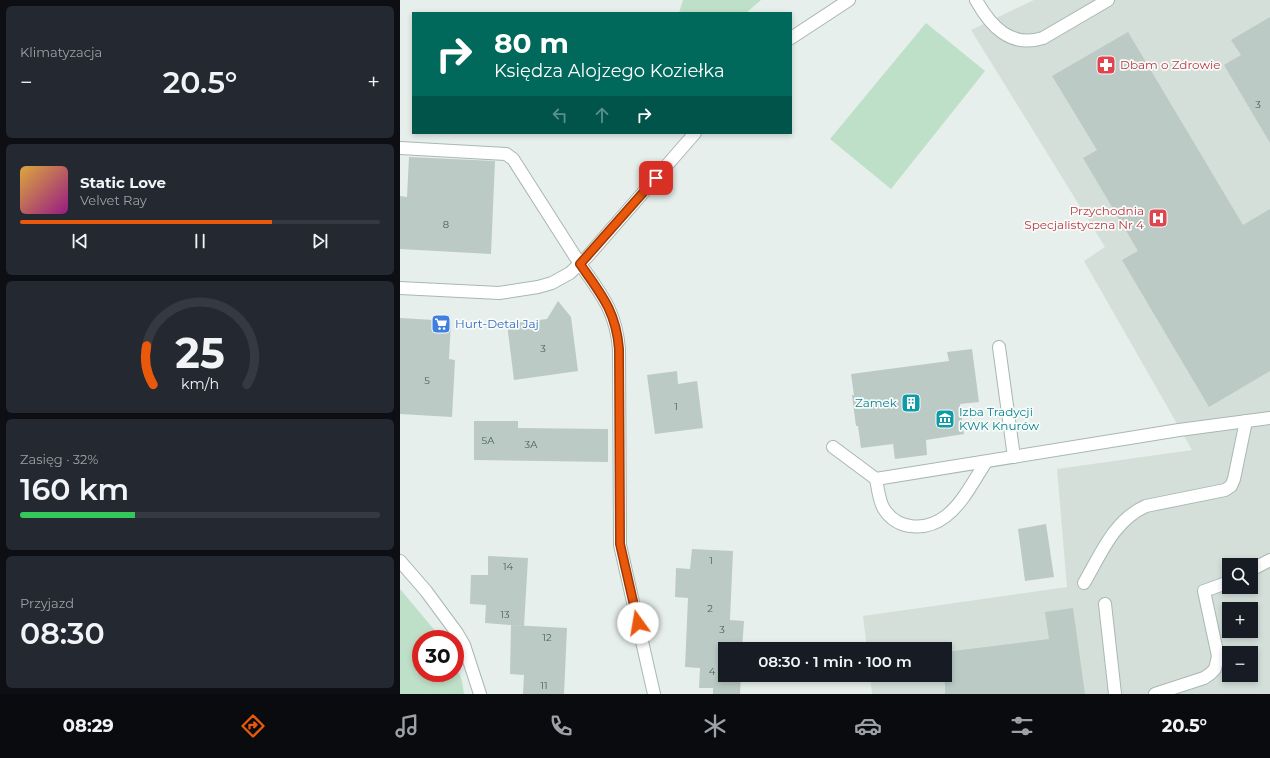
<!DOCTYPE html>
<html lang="pl">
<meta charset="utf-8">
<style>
body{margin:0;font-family:Montserrat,sans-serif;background:#242831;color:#f1f3f6;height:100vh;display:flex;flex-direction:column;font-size:15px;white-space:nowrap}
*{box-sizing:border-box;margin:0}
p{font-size:13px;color:#9ea1a6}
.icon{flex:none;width:22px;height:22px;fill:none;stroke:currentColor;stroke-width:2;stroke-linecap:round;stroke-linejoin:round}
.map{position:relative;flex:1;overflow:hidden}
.panel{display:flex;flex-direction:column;gap:6px;padding:6px;background:#0d0f14;width:400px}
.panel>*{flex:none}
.guide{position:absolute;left:12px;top:12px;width:380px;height:122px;border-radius:0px;box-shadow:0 2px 6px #0003;background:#00695c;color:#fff;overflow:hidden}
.buttons{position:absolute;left:822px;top:558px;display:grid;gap:8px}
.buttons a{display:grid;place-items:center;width:36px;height:36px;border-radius:0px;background:#171b24;box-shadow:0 2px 6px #0003;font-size:20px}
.speed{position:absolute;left:12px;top:630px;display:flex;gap:8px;font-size:20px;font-weight:700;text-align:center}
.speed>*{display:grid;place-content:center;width:52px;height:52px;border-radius:50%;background:#171b24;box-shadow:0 2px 6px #0003;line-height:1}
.speed .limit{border:6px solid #d22;background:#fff;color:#111}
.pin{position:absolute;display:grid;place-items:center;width:34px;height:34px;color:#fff;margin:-17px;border-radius:8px;box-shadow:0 2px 6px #0006}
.me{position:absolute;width:44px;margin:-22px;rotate:347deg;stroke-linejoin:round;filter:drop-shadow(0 0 3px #0008)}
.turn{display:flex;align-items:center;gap:14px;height:84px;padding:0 16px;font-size:18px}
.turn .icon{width:52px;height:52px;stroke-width:2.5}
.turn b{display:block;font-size:28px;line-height:34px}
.lanes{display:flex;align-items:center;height:38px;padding:0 16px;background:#0003;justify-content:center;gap:20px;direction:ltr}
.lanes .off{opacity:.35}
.big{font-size:30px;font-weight:600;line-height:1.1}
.panel .widget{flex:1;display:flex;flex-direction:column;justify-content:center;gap:6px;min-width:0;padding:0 14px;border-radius:6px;background:#242831}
.panel .dial{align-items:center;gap:0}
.dial svg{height:104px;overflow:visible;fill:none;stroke:#363941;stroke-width:7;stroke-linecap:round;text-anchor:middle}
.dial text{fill:#f1f3f6;stroke:none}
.song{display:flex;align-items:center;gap:12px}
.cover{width:48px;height:48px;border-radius:6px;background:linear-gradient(135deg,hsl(40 70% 55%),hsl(310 70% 35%))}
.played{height:4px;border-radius:2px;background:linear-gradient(90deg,#ea580c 70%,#363941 70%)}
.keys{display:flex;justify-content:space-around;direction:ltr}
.heat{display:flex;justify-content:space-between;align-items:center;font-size:22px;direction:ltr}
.charge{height:6px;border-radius:3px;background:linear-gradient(90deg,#34c759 32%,#363941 0)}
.trip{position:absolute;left:318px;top:642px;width:234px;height:40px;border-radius:0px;background:#171b24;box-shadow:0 2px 6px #0003;font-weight:600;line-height:40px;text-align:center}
.dock{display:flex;height:64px;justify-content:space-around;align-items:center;background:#090b0e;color:#9ea1a6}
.dock .icon{width:28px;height:28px}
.dock .current{color:#ea580c}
.dock b{font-size:18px;color:#f1f3f6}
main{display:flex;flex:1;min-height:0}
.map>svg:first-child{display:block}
.built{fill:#d4dfda;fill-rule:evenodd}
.green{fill:#bfe0c8}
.building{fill:#bbcac4}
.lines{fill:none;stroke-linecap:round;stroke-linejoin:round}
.service-casing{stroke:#a8b8b2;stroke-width:14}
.minor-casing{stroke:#a8b8b2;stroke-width:14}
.tertiary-casing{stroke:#a8b8b2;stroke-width:14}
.service{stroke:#fff;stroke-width:12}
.minor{stroke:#fff;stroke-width:12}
.tertiary{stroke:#fff;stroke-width:12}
.route-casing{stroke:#983908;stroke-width:10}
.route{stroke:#ea580c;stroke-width:7}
.labels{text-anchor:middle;stroke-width:3.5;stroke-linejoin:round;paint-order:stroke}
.number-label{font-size:10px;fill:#4a645c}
.health-label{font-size:12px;fill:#be3a42;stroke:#f7fbf9;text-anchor:start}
.shop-label{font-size:12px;fill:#366cbe;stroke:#f7fbf9;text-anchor:start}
.culture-label{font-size:12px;fill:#0d838f;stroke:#f7fbf9;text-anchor:end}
</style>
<main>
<section class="panel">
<div class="widget"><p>Klimatyzacja</p>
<div class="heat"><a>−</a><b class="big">20.5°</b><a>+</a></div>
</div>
<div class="widget">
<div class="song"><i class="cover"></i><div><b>Static Love</b><p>Velvet Ray</p></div></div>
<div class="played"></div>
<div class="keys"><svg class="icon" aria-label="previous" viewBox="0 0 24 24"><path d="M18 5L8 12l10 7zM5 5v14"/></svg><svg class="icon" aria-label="pause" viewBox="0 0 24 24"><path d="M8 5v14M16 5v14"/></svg><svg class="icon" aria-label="next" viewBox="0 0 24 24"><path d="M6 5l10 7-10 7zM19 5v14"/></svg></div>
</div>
<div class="widget dial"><svg viewBox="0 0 100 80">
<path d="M14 69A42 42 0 1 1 86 69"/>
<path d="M14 69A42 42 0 0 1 9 39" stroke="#ea580c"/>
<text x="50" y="56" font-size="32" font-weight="700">25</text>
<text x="50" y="72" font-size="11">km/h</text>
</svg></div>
<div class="widget"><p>Zasięg · 32%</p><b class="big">160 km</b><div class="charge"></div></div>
<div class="widget"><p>Przyjazd</p><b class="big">08:30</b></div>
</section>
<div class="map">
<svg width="870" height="694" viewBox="0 0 870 694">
<rect width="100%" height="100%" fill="#e6efeb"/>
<!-- built -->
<path class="built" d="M 634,0 L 870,0 L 870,694 L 472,694 L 470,675 L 545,675 L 545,649 L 467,649 L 463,616 L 667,587 L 657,469 L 792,450 L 684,261 L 705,247 L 571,30 ZM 829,565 L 851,565 L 851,587 L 829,587 ZM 829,609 L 851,609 L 851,631 L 829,631 ZM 829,653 L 851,653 L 851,675 L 829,675 Z"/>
<!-- green -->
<g class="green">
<path d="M 283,0 L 361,0 L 346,13 L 279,13 Z"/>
<path d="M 526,23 L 585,71 L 491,189 L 430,139 Z"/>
<path d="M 0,589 L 42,639 L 21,639 L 21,673 L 55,673 L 55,662 L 62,681 L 64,694 L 0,694 Z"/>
</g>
<!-- building -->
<g class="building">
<path d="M 870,17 L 870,143 L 824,65 L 841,55 L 831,40 Z"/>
<path d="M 728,32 L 843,225 L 870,209 L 870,371 L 809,407 L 722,260 L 738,251 L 683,158 L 697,150 L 652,76 Z"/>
<path d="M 9,157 L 95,161 L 91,254 L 0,249 L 0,196 L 7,197 Z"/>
<path d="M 158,301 L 171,317 L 178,371 L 114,380 L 107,324 L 147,319 Z"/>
<path d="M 0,318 L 51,321 L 49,359 L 55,360 L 52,417 L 0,414 Z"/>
<path d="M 572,349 L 579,402 L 560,404 L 564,434 L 526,440 L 527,455 L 495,459 L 493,444 L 461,448 L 458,426 L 456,426 L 452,395 L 454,395 L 451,374 L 549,361 L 547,352 Z"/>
<path d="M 277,371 L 278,384 L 297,381 L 303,428 L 255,434 L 247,375 Z"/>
<path d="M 74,421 L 118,421 L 118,428 L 208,429 L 208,462 L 74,460 Z"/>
<path d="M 646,524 L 654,577 L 625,581 L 618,529 Z"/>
<path d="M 292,549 L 333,551 L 330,620 L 344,621 L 342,649 L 325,649 L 325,675 L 341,675 L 340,694 L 313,694 L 313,688 L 299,688 L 300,668 L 285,667 L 288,598 L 275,597 L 276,568 L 290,569 Z"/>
<path d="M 88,556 L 128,558 L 124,626 L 85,623 L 86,605 L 70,604 L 71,575 L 88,575 Z"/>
<path d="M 673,608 L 685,694 L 545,694 L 545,652 L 649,639 L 645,612 Z"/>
<path d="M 111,625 L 167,628 L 164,694 L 123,694 L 124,675 L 110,674 Z"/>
</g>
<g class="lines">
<!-- service casing -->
<g class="service-casing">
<g id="service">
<path d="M 576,0 C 591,27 611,48 643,38 L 708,0"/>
<path d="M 0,148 L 106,154 L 113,159 L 180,264"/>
<path d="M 599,347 L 614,457"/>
<path d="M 433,447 L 476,479"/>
<path d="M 586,462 C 574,480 563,503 546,516 C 527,531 498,531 484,509 C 479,501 478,489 476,479 L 779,430 L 870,418"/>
<path d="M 851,570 L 870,560"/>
<path d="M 684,583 C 701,554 714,520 746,506 L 825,490 L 831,486 L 834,479 L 846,421"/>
<path d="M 705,604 L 715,694"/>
<path d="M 755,694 L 804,678 L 810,674 L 815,669 L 818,656 L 804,591 L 829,582"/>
</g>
</g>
<!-- minor casing -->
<g class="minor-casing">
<g id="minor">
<path d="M 180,264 C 201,294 216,311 219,349 L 220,545 L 254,694"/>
<path d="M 0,561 L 26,591 L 57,633 L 64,645 L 80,694"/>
</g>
</g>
<!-- tertiary casing -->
<g class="tertiary-casing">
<g id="tertiary">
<path d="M 391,38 L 449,0"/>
<path d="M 0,288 L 99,293 L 138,287 L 152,283 L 170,273 L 187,257 L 295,133"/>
</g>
</g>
<!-- service -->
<use href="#service" class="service"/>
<!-- minor -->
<use href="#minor" class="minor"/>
<!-- tertiary -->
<use href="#tertiary" class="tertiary"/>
</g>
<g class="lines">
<!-- route casing -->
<g class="route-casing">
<path id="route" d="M 238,623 L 220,544 L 219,349 C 216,311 201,294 180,264 L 256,178"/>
</g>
<!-- route -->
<use href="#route" class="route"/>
</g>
<!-- icons -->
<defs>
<g id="pharmacy-square" transform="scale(1)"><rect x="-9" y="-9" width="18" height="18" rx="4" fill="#e0444e" stroke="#f7fbf9"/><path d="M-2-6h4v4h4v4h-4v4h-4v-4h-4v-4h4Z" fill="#fff"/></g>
<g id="hospital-square" transform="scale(1)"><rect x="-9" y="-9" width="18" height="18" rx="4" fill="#e0444e" stroke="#f7fbf9"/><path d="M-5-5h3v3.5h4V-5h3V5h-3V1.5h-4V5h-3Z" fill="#fff"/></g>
<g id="supermarket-square" transform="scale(1)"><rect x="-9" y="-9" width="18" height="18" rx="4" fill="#3f7fe0" stroke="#f7fbf9"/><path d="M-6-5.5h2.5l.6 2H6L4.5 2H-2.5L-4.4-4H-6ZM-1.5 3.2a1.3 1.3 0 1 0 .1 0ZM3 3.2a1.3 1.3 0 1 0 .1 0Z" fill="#fff"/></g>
<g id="building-square" transform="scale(1)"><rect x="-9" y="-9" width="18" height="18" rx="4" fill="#0f9aa8" stroke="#f7fbf9"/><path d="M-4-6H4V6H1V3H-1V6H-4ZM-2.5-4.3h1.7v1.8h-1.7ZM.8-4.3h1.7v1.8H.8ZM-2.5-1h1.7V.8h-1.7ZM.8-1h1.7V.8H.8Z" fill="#fff"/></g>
<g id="museum-square" transform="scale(1)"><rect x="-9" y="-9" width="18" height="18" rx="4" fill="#0f9aa8" stroke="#f7fbf9"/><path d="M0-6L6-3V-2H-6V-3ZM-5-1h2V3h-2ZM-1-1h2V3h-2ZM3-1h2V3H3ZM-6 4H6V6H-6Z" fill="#fff"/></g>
</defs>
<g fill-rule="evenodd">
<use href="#pharmacy-square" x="706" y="65"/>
<use href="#hospital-square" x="758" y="218"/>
<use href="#supermarket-square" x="41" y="324"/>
<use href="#building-square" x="511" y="403"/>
<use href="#museum-square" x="545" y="419"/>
</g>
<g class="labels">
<!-- number labels -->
<g class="number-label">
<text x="858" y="108">3</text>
<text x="46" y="228">8</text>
<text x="143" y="352">3</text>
<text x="27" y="384">5</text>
<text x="276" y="410">1</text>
<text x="88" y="444">5A</text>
<text x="131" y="448">3A</text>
<text x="311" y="564">1</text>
<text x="108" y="570">14</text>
<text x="310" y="612">2</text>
<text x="105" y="618">13</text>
<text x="322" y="633">3</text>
<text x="147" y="641">12</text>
<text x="312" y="675">4</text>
<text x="144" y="689">11</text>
</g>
<!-- health labels -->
<g class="health-label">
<text x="720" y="69">Dbam o Zdrowie</text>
<text x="744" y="215" text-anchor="end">Przychodnia<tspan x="744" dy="14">Specjalistyczna Nr 4</tspan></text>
</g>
<!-- shop labels -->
<g class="shop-label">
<text x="55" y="328">Hurt-Detal Jaj</text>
</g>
<!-- culture labels -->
<g class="culture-label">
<text x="497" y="407">Zamek</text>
<text x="559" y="416" text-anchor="start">Izba Tradycji<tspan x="559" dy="14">KWK Knurów</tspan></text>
</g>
</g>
</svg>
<div class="buttons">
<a><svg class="icon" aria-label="search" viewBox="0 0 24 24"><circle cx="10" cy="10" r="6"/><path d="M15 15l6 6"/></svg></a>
<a>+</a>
<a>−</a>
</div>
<div class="speed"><div class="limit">30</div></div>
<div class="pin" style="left:256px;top:178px;background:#d93025"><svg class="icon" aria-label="arrive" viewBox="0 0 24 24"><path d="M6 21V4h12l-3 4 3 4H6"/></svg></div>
<svg class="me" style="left:238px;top:623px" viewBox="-20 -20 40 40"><circle r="19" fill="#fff"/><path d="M0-13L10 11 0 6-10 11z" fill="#ea580c"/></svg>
<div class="trip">08:30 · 1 min · 100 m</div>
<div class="guide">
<div class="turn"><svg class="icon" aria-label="right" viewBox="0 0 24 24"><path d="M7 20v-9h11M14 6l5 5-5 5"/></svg><div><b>80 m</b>Księdza Alojzego Koziełka</div></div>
<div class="lanes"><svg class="icon off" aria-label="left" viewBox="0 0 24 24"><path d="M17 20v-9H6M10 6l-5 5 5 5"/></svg><svg class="icon off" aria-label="ahead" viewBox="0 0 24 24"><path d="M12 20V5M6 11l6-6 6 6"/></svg><svg class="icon" aria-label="right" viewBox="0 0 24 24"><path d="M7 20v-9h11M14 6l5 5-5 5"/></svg></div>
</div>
</div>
</main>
<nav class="dock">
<b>08:29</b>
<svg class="icon current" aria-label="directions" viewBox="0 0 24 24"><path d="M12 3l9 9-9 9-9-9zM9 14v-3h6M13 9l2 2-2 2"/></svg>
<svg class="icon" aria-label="music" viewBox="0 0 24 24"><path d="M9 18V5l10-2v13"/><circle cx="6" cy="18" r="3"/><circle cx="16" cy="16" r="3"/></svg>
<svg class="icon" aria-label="phone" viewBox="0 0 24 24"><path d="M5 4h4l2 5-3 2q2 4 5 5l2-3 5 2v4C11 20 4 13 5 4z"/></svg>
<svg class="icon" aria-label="climate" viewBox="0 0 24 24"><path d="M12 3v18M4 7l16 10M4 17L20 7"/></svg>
<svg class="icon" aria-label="car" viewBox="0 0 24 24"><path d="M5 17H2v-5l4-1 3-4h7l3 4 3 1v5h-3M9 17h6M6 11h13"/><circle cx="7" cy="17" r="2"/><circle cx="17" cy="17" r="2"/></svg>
<svg class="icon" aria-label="filters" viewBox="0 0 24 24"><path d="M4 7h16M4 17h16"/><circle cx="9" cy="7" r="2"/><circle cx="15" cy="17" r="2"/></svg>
<b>20.5°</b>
</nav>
